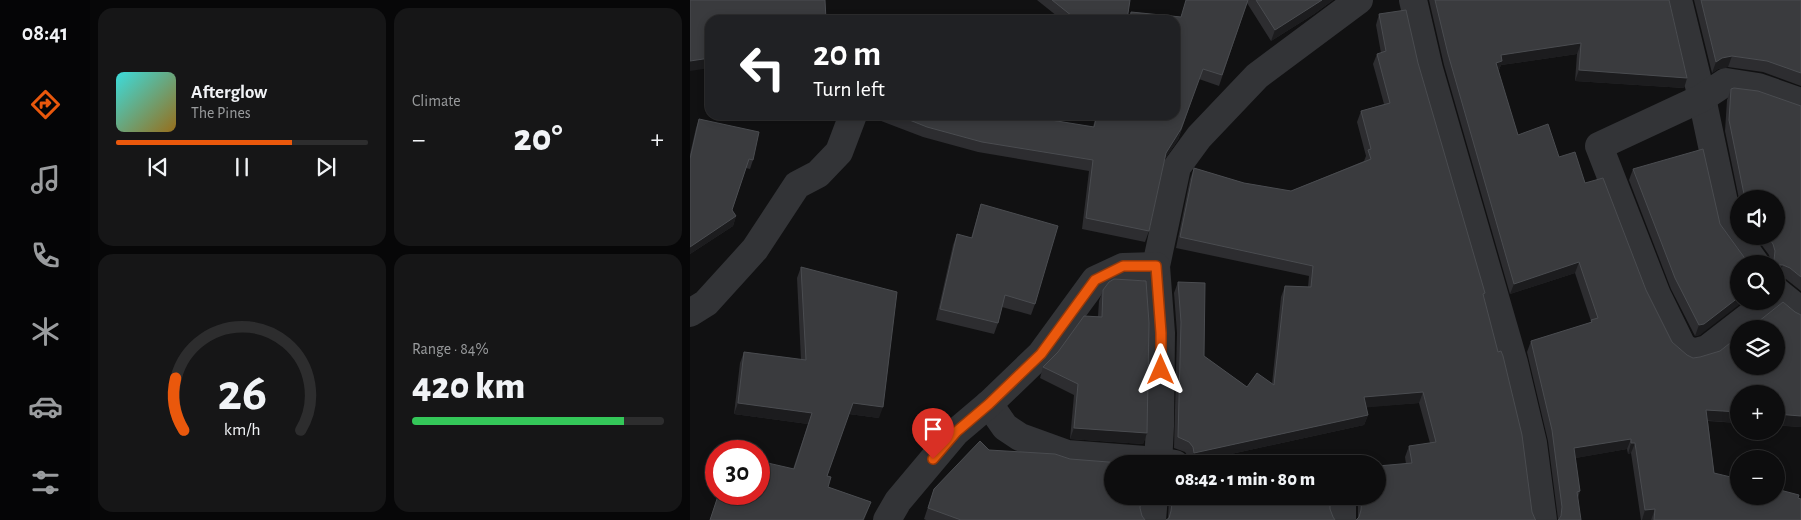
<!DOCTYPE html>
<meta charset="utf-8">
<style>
body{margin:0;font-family:"Alegreya Sans",sans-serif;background:#161617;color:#f1f3f6;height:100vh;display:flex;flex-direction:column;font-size:19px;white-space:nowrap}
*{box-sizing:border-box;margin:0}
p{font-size:16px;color:#9a9c9e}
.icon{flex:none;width:28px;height:28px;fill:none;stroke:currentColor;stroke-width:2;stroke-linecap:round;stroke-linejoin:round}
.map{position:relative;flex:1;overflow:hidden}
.drawer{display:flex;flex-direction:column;gap:8px;padding:8px;background:#070708;width:600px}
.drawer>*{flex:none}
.top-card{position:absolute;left:15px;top:15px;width:475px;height:105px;border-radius:15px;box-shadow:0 2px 8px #0003,0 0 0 1px #2d2d2e;background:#202124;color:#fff;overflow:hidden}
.fabs{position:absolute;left:1040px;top:190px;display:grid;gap:10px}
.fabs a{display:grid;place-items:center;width:55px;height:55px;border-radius:50%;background:#0d0d0e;box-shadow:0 2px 8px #0003,0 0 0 1px #2d2d2e;font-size:25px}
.speed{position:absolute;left:15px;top:440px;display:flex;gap:10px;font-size:25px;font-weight:700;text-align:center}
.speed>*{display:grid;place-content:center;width:65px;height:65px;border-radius:50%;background:#0d0d0e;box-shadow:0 2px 8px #0003,0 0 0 1px #2d2d2e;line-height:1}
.speed .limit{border:8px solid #d22;background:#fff;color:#111}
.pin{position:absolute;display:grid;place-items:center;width:42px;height:42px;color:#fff;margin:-51px -21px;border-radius:50% 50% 50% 0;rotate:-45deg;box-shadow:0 0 5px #0007}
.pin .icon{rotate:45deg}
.me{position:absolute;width:55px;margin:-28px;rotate:0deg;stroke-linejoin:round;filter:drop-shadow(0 0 4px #0008)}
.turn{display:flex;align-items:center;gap:18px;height:105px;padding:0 25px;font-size:22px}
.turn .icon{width:65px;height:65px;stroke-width:2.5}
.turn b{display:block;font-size:35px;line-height:42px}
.big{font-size:38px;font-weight:800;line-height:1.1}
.drawer .widget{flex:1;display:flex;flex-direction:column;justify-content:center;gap:8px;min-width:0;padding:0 18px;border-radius:15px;background:#161617}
.drawer .dial{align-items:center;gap:0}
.dial svg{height:130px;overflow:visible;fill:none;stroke:#2d2d2e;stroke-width:7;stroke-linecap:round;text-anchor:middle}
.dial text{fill:#f1f3f6;stroke:none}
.song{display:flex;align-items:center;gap:15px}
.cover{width:60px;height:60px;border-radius:8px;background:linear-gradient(135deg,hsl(180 70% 55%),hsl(40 70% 35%))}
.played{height:5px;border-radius:2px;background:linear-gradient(90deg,#ea580c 70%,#2d2d2e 70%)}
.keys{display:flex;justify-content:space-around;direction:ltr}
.heat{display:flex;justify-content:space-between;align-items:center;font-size:28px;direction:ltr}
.charge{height:8px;border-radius:4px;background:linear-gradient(90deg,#34c759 84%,#2d2d2e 0)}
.drawer .tiles{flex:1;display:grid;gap:8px;grid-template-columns:repeat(2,1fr)}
.trip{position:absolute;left:414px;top:455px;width:282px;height:50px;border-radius:25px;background:#0d0d0e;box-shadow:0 2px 8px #0003,0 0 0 1px #2d2d2e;font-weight:800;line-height:50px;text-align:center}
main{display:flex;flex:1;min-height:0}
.tabs{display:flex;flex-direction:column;width:90px;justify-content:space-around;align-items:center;background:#050506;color:#9a9c9e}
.tabs .icon{width:35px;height:35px}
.tabs .current{color:#ea580c}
.tabs b{font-size:22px;color:#f1f3f6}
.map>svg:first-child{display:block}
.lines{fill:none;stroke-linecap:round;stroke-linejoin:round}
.minor{stroke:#333437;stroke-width:28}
.wall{fill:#2d2d30}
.shaded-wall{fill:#1c1c1e}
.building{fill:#3a3b3e;stroke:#4a4c50}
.route-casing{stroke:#983908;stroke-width:12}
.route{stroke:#ea580c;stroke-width:9}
</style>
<main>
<nav class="tabs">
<b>08:41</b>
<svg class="icon current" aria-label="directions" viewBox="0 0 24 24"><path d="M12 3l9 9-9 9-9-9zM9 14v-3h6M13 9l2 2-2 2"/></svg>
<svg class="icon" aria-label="music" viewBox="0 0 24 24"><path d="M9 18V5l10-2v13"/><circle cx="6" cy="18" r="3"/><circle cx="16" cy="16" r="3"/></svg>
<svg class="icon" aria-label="phone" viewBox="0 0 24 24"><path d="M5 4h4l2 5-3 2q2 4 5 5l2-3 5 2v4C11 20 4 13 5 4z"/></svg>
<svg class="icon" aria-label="climate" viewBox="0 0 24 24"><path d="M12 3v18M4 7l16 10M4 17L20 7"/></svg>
<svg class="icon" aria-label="car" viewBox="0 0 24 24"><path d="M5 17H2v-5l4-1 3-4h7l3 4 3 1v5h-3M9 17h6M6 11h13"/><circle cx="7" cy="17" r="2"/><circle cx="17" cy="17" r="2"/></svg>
<svg class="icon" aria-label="filters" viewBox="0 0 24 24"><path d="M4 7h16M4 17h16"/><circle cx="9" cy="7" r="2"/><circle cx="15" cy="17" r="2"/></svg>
</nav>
<section class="drawer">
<div class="tiles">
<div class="widget">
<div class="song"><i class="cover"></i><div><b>Afterglow</b><p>The Pines</p></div></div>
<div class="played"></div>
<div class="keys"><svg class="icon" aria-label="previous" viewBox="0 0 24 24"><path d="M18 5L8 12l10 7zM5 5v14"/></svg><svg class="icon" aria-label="pause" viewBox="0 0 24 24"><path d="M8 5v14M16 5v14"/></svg><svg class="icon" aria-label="next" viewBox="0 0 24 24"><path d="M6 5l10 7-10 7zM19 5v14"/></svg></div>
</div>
<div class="widget"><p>Climate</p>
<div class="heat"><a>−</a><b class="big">20°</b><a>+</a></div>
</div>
<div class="widget dial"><svg viewBox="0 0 100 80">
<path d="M14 69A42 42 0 1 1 86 69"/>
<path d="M14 69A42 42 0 0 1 9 37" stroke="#ea580c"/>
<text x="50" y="56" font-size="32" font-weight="700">26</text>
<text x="50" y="72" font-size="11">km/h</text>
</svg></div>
<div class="widget"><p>Range · 84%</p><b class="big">420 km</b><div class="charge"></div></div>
</div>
</section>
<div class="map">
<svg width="1111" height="520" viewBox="0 0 1111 520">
<rect width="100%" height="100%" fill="#111112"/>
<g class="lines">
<!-- minor -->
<g class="minor">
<path d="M 723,0 L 739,69 L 824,363 L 843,443 L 853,520"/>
<path d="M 988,0 L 1012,98 L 1039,226 L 1066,264"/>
<path d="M 1086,291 L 1111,311"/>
<path d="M 1079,301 L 1017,349 L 1002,353 L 992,346 L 967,295 L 909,146 L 1012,98 L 1036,82 L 1068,87 L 1111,102"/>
<path d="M 0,313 L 16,303 L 65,249 L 107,185 L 128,174 L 149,152 L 163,115"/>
<path d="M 299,404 L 315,427 L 330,437 L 377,454 L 468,461 L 485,464"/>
<path d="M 468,464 L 470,426 L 471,333 L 466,266 L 487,167 L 509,137 L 567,76 L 669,0"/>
<path d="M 652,496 L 652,520"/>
<path d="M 197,520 L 208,501 L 266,432 L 299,404 L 351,354 L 405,280 L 433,267 L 466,266"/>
<path d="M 462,520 L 464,496"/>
</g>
</g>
<!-- wall -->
<g class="wall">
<path d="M 347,0 L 440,0 L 437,20 L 372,20 Z"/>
<path d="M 496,0 L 643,0 L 624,14 L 581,41 L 557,3 L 529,86 L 509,79 L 488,140 L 474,160 L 459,231 L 455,242 L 392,229 L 399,171 L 288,152 L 233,137 L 178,116 L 178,115 L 330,115 L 403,127 L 406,115 L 485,115 L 485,20 L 439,20 L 441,12 L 491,17 Z"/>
<path d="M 739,0 L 979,0 L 997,78 L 994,88 L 885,81 L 887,54 L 811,65 L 808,72 L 828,135 L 869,157 L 895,183 L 956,290 L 982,342 L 997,355 L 1003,358 L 1010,357 L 1030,351 L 1105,312 L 1111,315 L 1111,427 L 1018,421 L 1024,473 L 1108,498 L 1111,520 L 951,520 L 941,453 L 938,454 L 937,449 L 885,458 L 890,491 L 888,498 L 868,519 L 858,441 L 837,352 L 841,341 L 900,323 L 901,321 L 885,273 L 820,294 L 754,65 Z"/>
<path d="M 1004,0 L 1111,0 L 1111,86 L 1073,72 L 1038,67 L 1028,69 L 1022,73 Z"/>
<path d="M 689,14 L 728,63 L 794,296 L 842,512 L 845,519 L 668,519 L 668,496 L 688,496 L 716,464 L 715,457 L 719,446 L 740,443 L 729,403 L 676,407 L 678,415 L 674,425 L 500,463 L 499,458 L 495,452 L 484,448 L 487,333 L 484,293 L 488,282 L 514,356 L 557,387 L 582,384 L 591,297 L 595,286 L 618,287 L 619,276 L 486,248 L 500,179 L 504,168 L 554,183 L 601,191 L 674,161 L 676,156 L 667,122 L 671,111 L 694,104 L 683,64 L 687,54 L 691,53 L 686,25 Z"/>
<path d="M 1041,89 L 1111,106 L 1111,291 L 1096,279 L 1089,276 L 1081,263 L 1079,255 L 1065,236 L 1086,236 L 1086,199 L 1049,199 L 1035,131 L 1037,100 Z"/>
<path d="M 9,119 L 63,160 L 60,169 L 56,168 L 42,210 L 46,216 L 43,226 L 0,254 L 0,154 L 6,128 Z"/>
<path d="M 943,169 L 1030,224 L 1058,263 L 1010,335 L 1005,336 L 981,289 L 939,180 Z"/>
<path d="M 291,204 L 345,304 L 341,315 L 312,307 L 308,323 L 304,334 L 246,320 L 263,245 L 267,234 L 281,238 Z"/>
<path d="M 111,267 L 189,418 L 159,414 L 137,476 L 138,487 L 181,502 L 174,520 L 20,520 L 28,496 L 47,502 L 49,494 L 69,494 L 103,469 L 118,424 L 44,414 L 50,363 L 54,352 L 111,360 L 107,278 Z"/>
<path d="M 413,290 L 457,433 L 453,444 L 380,439 L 384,395 L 350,378 L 353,367 L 408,316 L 409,301 Z"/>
<path d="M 299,450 L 380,459 L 450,508 L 452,516 L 455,520 L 236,520 L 234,519 L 244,489 Z"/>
<path d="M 479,496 L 640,496 L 478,519 Z"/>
</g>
<!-- shaded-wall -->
<g class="shaded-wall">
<path d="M 632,0 L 643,0 L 624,14 L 581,41 L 585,30 Z"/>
<path d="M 891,43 L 887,54 L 811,65 L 808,72 L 806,63 L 811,55 Z"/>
<path d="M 1042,56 L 1038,67 L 1028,69 L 1022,73 L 1026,62 L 1032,58 Z"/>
<path d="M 20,58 L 20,68 L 0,71 L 0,61 Z"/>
<path d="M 889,70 L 997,78 L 994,88 L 885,81 Z"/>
<path d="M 491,129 L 488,140 L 472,163 L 476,153 Z"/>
<path d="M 46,216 L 43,226 L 0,254 L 0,247 Z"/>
<path d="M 889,262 L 885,273 L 820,294 L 824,284 Z"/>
<path d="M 1086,265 L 1093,265 L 1089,276 L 1086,276 Z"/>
<path d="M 1049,297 L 1049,301 L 1054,301 L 1010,335 L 1005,336 L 1009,325 Z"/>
<path d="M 733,392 L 729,403 L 670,408 L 674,397 Z"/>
<path d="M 48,403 L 122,413 L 118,424 L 44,414 Z"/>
<path d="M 163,403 L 193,407 L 189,418 L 159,414 Z"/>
<path d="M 1016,410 L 1049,412 L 1049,423 L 1012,420 Z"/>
<path d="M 1086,414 L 1111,416 L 1111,427 L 1086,425 Z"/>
<path d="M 678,415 L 674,425 L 500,463 L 504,453 Z"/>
<path d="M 384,428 L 457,433 L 453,444 L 380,439 Z"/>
<path d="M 941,439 L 937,449 L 880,459 L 884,448 Z"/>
<path d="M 941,443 L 945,443 L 941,453 L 938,454 Z"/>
<path d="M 181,502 L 177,513 L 174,520 L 173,520 Z"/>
<path d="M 965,509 L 961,520 L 952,520 L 955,510 Z"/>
</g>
<!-- building -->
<g class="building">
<path d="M 0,0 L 135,0 L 136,20 L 20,20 L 20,58 L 0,61 Z"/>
<path d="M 362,0 L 440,0 L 437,20 L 387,20 Z"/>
<path d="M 496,0 L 558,0 L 532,75 L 513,69 L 491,129 L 476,153 L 459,231 L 396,218 L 403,160 L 292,142 L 237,127 L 207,115 L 330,115 L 404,127 L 407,115 L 485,115 L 485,20 L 440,20 L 441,12 L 491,17 Z"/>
<path d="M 566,0 L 632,0 L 585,30 Z"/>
<path d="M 745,0 L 979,0 L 997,78 L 889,70 L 891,43 L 811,55 L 812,61 L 806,63 L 828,135 L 858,124 L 869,157 L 885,152 L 895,183 L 913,178 L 956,290 L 982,342 L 997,355 L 1003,358 L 1010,357 L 1030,351 L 1049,336 L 1049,366 L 1086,366 L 1086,329 L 1059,329 L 1093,302 L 1105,312 L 1111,315 L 1111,416 L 1086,414 L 1086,394 L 1049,394 L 1049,412 L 1016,410 L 1024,473 L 1049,479 L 1049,496 L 1086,496 L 1086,489 L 1109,495 L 1108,498 L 1111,499 L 1111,520 L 964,520 L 965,509 L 955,510 L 945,443 L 941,443 L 941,439 L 884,448 L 890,491 L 887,492 L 891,520 L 868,520 L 871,516 L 872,507 L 862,430 L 841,341 L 902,322 L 901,320 L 908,318 L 889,262 L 824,284 L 758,54 Z"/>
<path d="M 1011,0 L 1111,0 L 1111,73 L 1077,61 L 1042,56 L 1032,58 L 1026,62 Z"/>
<path d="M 716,10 L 728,63 L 795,293 L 793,294 L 808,352 L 811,351 L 813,356 L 832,435 L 842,512 L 845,519 L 846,520 L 666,520 L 669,517 L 671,510 L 672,496 L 688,496 L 688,466 L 722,463 L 719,446 L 746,442 L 733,392 L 674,397 L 678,415 L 504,453 L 503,447 L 499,442 L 488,437 L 491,322 L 488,282 L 515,283 L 514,356 L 557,387 L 567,373 L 584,385 L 595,286 L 621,287 L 623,266 L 490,237 L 504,168 L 554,183 L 601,191 L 681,159 L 678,150 L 681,149 L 671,111 L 700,103 L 687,54 L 696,51 L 689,14 Z"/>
<path d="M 1044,88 L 1068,91 L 1111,106 L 1111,277 L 1100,268 L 1093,265 L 1086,265 L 1086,264 L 1081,264 L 1084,260 L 1085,251 L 1083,244 L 1077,236 L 1086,236 L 1086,199 L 1055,199 L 1039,120 L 1041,89 Z"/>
<path d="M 9,119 L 69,132 L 63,160 L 59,159 L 42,210 L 46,216 L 0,247 L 0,159 Z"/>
<path d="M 1013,149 L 1030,224 L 1059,264 L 1049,264 L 1049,297 L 1014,324 L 1009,325 L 985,278 L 943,169 Z"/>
<path d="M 291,204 L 368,226 L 345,304 L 315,295 L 308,323 L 250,309 L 267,234 L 282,238 Z"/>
<path d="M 111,267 L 207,292 L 193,407 L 163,403 L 137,476 L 141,477 L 138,487 L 181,502 L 173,520 L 20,520 L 28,496 L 48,502 L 51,494 L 69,494 L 69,461 L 104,469 L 122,413 L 48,403 L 54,352 L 116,360 Z"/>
<path d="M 424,279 L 456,281 L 459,323 L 457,433 L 384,428 L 388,384 L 353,367 L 368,352 L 394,316 L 412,317 L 413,290 L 419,282 Z"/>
<path d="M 290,441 L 299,450 L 365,454 L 380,459 L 444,464 L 422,464 L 422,496 L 451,496 L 450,508 L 452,516 L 455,520 L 271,520 L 238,508 L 244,489 Z"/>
<path d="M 483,496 L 640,496 L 640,509 L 643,517 L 645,520 L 476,520 L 479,518 L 481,511 Z"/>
</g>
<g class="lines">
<!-- route casing -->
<g class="route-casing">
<path id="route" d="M 243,459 L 266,432 L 299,404 L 351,354 L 405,280 L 433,266 L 466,266 L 471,333 L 471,370"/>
</g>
<!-- route -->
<use href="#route" class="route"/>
</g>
</svg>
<div class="fabs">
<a><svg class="icon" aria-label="sound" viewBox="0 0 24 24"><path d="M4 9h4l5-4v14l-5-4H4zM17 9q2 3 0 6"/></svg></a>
<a><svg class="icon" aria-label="search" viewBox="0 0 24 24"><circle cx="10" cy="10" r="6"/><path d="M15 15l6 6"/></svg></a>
<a><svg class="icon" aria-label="layers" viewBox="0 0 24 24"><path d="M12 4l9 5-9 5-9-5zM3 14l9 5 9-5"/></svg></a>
<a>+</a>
<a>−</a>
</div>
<div class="speed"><div class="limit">30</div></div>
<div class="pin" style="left:243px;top:459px;background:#d93025"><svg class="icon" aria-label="arrive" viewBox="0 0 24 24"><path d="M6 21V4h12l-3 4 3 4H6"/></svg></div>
<svg class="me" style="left:471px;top:370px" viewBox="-20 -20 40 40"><path d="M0-17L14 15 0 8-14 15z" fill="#ea580c" stroke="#fff" stroke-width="4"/></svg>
<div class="trip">08:42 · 1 min · 80 m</div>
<div class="top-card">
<div class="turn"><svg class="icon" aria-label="left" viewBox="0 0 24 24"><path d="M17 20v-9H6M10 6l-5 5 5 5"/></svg><div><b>20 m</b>Turn left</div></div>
</div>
</div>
</main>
